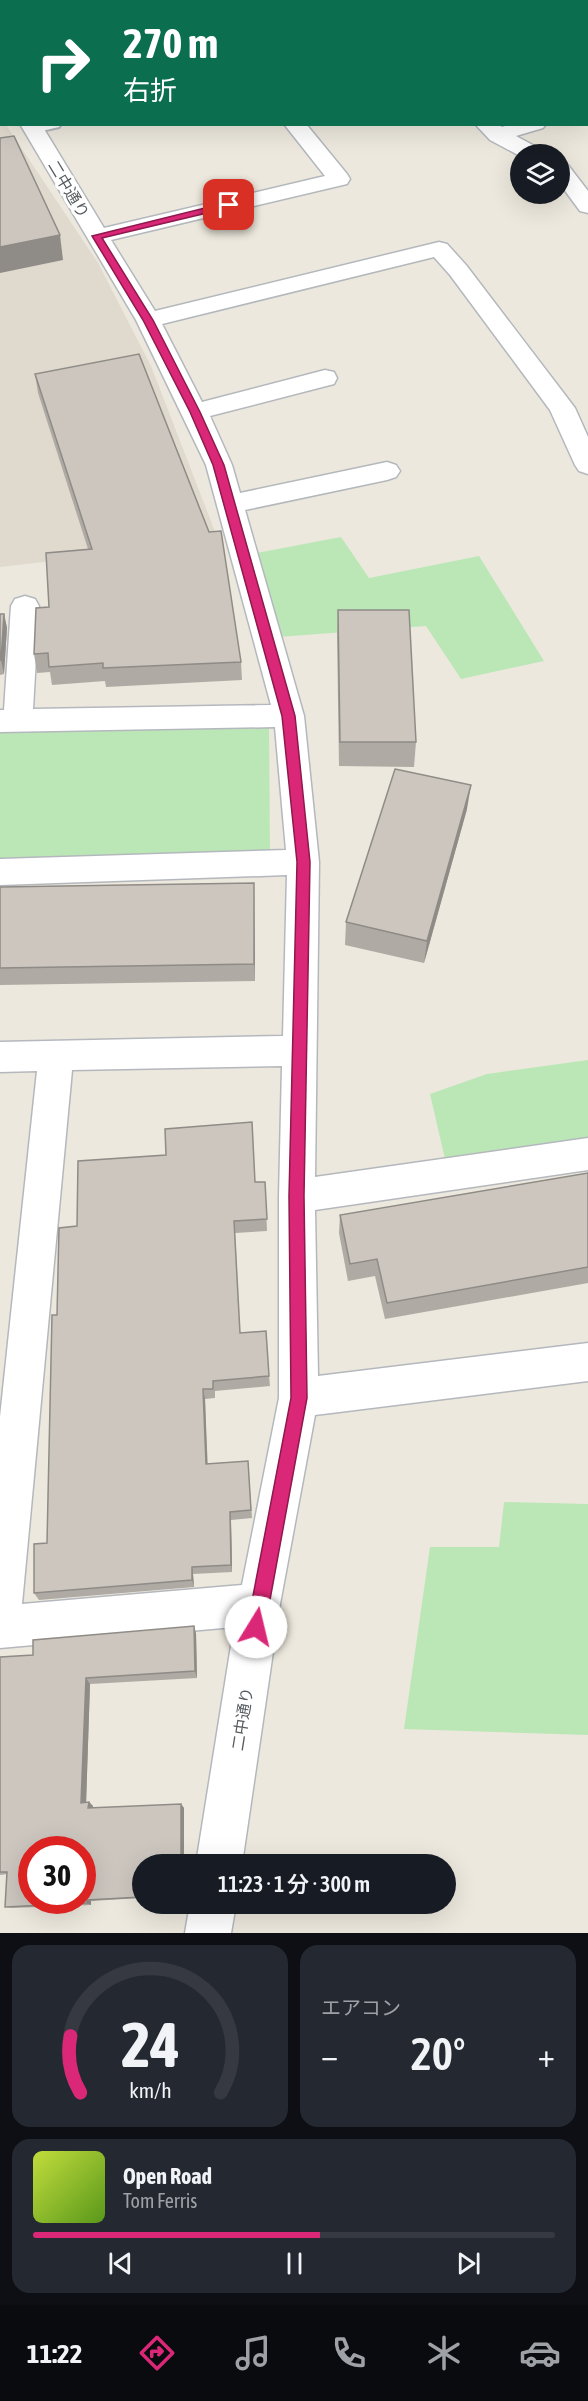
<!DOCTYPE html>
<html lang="ja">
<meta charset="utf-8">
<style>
body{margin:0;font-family:"Asap Condensed","Noto Sans JP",sans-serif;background:#242831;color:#f1f3f6;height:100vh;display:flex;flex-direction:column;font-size:22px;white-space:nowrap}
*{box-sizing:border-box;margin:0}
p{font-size:20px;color:#9ea1a6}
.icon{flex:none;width:33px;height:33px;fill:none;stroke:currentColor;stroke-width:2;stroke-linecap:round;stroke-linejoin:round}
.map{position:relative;height:1933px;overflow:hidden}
.sheet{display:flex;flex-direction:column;gap:12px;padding:12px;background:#0d0f14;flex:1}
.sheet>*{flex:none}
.guide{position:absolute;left:0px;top:0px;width:588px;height:126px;box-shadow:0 6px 24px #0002;background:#0b6e4f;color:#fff;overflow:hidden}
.fabs{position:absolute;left:510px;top:144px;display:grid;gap:12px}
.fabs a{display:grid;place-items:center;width:60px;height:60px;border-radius:50%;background:#171b24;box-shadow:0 6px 24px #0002;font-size:30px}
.speed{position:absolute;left:18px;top:1836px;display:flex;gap:12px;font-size:30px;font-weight:700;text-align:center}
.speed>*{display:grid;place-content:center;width:78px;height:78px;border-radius:50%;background:#171b24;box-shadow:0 6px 24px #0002;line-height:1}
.speed .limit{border:9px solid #d22;background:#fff;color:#111}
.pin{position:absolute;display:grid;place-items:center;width:51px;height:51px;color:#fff;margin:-26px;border-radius:12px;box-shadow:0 3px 9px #0006}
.me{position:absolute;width:66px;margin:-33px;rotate:9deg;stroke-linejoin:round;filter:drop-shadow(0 0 4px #0008)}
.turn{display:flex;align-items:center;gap:21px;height:126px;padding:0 24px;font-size:27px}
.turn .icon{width:78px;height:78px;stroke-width:2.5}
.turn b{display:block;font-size:42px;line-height:51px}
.big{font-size:45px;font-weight:600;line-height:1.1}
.sheet .card{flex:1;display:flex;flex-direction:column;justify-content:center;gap:9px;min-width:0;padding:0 21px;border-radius:18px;background:#242831}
.sheet .dial{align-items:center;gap:0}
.dial svg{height:156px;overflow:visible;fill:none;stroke:#363941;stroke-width:7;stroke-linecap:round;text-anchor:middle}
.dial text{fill:#f1f3f6;stroke:none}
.song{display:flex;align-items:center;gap:18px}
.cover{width:72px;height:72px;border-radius:9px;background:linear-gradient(135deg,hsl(70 70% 55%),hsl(90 70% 35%))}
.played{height:6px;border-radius:3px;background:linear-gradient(90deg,#db2777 55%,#363941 55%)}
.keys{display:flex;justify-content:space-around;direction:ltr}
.heat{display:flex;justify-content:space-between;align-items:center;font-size:33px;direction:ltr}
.sheet .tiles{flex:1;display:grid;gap:12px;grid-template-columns:1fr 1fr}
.card:last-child{grid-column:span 2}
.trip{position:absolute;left:132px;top:1854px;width:324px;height:60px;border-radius:30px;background:#171b24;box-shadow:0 6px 24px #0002;font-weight:600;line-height:60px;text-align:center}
.tab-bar{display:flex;height:96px;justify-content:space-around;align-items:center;background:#090b0e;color:#9ea1a6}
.tab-bar .icon{width:42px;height:42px}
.tab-bar .current{color:#db2777}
.tab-bar b{font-size:27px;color:#f1f3f6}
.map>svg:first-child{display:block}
.education{fill:#dfd9ce}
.green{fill:#bbe7b7}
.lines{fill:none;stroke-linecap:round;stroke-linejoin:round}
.lane-casing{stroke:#b4b8bd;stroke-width:4}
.street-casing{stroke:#b4b8bd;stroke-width:3}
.lane{fill:#fff;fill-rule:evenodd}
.street{fill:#fff;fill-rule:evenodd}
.wall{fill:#afaaa4}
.shaded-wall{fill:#8f8b86}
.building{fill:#ccc6bf;stroke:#8f8b86;stroke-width:1.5;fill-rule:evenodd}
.route{fill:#db2777;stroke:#8e194d;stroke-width:1.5}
.labels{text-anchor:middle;stroke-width:6;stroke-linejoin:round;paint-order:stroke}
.street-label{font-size:16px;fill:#575c61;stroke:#fff}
</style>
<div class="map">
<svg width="588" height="1933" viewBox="0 0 588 1933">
<rect width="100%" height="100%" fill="#ece8dd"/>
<!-- education -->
<path class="education" d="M 0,115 L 2,124 L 6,125 L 98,263 L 151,366 L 219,542 L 0,567 Z"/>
<!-- green -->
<g class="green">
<path d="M 341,537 L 369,578 L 479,556 L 544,661 L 461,679 L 426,626 L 278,637 L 246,555 Z"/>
<path d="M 269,725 L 270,853 L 0,863 L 0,730 Z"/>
<path d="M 588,1060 L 588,1139 L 445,1159 L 430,1094 L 487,1074 Z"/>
<path d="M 504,1502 L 588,1504 L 588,1735 L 404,1729 L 430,1547 L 499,1547 Z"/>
</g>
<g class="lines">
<!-- lane casing -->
<g class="lane-casing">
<g id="lane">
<rect x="0" y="66" width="2" height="8"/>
<path d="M 34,124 L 61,124 L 59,127 L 33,133 L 28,132 L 26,129 L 28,126 Z"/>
</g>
</g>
<!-- street casing -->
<g class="street-casing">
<g id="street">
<path d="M 67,0 L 91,0 L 66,2 Z"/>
<path d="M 173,0 L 193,0 L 193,2 L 174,2 Z"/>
<path d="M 354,0 L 374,0 L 375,2 L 355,2 Z"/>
<path d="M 460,0 L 487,0 L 459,2 Z"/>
<path d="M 535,0 L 555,0 L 555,2 L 536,2 Z"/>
<rect x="586" y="7" width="2" height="12"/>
<path d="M 2,13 L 2,26 L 0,26 L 0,14 Z"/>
<rect x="586" y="53" width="2" height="13"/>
<rect x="0" y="78" width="2" height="14"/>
<rect x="586" y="105" width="2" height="12"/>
<path d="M 20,124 L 41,124 L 104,228 L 325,176 L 284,124 L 306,124 L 347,174 L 350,179 L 347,184 L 111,240 L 155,311 L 439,242 L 447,244 L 466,265 L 575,408 L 588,437 L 588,474 L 579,471 L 575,465 L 550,410 L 450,275 L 434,257 L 162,324 L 202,402 L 325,370 L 334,372 L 337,378 L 334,384 L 210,416 L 232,465 L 240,493 L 387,462 L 396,465 L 400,471 L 396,477 L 387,480 L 245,510 L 304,716 L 319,862 L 315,1177 L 588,1138 L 588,1170 L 315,1210 L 318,1376 L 588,1343 L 588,1381 L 315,1415 L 280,1604 L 242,1864 L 196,1864 L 234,1627 L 0,1648 L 0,1417 L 37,1071 L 0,1072 L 0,1042 L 283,1036 L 287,875 L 0,885 L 0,859 L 286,850 L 275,727 L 0,732 L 0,710 L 4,710 L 11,606 L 15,599 L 25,596 L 35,599 L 39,606 L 33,709 L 271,705 L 206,465 L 136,320 ZM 282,1066 L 279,1196 L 279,1398 L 242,1585 L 22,1604 L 72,1070 Z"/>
<path d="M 475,124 L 498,124 L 502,127 L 511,124 L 546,124 L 543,128 L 516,136 L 540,149 L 543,154 L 520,154 L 520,156 L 490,140 Z"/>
<path d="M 560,163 L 568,165 L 588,191 L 588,213 L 580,211 L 560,184 Z"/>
<path d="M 190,1904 L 236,1904 L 231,1933 L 185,1933 Z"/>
</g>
</g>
<!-- lane -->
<use href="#lane" class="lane"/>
<!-- street -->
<use href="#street" class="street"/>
</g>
<!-- wall -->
<g class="wall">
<path d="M 35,374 L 241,662 L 242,680 L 106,687 L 105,681 L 52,685 L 50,672 L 37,673 L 34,654 L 49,607 L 88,549 L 38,393 Z"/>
<path d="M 338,610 L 416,742 L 414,767 L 339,766 L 337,635 Z"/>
<path d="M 0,614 L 4,614 L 7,628 L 4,674 L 0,675 Z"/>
<path d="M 467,809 L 424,963 L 345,945 L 346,922 Z"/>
<path d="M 254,883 L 255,981 L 0,985 L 0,887 Z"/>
<path d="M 588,1173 L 588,1283 L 385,1319 L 375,1276 L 348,1281 L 339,1233 L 340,1215 Z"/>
<path d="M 255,1182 L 265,1182 L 267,1231 L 235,1233 L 240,1333 L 269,1376 L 270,1386 L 215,1391 L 215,1398 L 205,1399 L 207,1464 L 248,1461 L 252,1518 L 231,1520 L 232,1572 L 193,1574 L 194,1587 L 39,1600 L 34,1593 L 47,1543 L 57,1315 L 77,1226 Z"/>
<path d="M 196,1633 L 197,1678 L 90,1684 L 86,1803 L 89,1802 L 93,1806 L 93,1808 L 181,1804 L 184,1808 L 142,1864 L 142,1898 L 91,1901 L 91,1905 L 12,1908 L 5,1907 L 7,1874 L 0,1875 L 0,1657 L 33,1655 Z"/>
</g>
<!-- shaded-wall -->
<g class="shaded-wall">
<path d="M 60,235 L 63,260 L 0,273 L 0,247 Z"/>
<path d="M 4,614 L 7,628 L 4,674 L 1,660 Z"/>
<path d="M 471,785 L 467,809 L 424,963 L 427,941 Z"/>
<path d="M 254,883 L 254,901 L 255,981 L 254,964 Z"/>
<path d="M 203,1389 L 205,1399 L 208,1473 L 206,1464 Z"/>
<path d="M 230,1512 L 231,1520 L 232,1572 L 231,1565 Z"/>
<path d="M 192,1567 L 193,1574 L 194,1587 L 192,1580 Z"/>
<path d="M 194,1626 L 196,1633 L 197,1678 L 195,1671 Z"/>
<path d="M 86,1678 L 90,1684 L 86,1806 L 81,1803 Z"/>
<path d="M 89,1802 L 93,1806 L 93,1811 L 88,1808 Z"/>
<path d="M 181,1804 L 184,1808 L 184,1864 L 181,1864 Z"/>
<path d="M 87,1900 L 91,1901 L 91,1905 L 87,1903 Z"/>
</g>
<!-- building -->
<g class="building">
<path d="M 14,136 L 60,235 L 0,247 L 0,138 Z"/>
<path d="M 139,354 L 209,532 L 221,531 L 241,662 L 103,668 L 103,663 L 49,667 L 48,653 L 34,654 L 36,608 L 49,607 L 46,553 L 92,549 L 35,374 Z"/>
<path d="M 338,610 L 409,610 L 416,742 L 340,742 Z"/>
<path d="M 0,614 L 4,614 L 1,660 L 0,660 Z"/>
<path d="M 395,769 L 471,785 L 427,941 L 346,922 Z"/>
<path d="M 254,883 L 254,964 L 0,968 L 0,887 Z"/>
<path d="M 252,1122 L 255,1182 L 265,1182 L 267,1219 L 234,1221 L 240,1333 L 266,1331 L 269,1376 L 213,1381 L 213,1389 L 203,1389 L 206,1464 L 248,1461 L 251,1510 L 230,1512 L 231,1565 L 192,1567 L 192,1580 L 34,1593 L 34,1544 L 47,1543 L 52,1315 L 57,1315 L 59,1228 L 77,1226 L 78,1161 L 166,1155 L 165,1129 Z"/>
<path d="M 588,1173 L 588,1267 L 387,1303 L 377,1259 L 350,1264 L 340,1215 Z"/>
<path d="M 194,1626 L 195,1671 L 86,1678 L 81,1803 L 89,1802 L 88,1808 L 181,1804 L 181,1864 L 142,1864 L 142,1897 L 87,1900 L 87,1903 L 5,1907 L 7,1872 L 0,1872 L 0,1657 L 33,1655 L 33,1640 ZM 32,1850 L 82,1850 L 82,1900 L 32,1900 Z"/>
</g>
<!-- route -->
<path class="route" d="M 229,202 L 234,205 L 232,207 L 102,238 L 153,320 L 200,412 L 224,465 L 295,716 L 310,862 L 304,1196 L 307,1398 L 265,1627 L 262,1633 L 256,1636 L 250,1633 L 247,1627 L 291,1398 L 289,1196 L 297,862 L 282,716 L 213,465 L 190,412 L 143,320 L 92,236 Z"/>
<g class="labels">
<!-- street labels -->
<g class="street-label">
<text transform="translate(69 189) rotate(59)" y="6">二中通り</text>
<text transform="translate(242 1719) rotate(-81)" y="6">二中通り</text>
</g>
</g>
</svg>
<div class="fabs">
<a><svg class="icon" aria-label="layers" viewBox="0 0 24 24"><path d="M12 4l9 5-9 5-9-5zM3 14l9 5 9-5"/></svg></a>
</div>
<div class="speed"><div class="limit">30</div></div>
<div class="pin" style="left:229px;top:205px;background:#d93025"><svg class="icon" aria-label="arrive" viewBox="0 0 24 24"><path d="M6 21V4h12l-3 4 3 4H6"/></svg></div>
<svg class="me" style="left:256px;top:1627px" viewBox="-20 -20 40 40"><circle r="19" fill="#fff"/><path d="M0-13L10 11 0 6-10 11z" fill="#db2777"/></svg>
<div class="trip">11:23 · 1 分 · 300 m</div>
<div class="guide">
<div class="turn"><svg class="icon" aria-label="right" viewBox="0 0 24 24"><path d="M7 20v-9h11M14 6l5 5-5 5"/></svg><div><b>270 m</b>右折</div></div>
</div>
</div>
<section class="sheet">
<div class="tiles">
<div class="card dial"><svg viewBox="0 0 100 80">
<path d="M14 69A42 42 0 1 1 86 69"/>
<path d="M14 69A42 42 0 0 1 9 40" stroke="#db2777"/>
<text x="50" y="56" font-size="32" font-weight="700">24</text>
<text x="50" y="72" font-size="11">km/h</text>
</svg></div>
<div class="card"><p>エアコン</p>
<div class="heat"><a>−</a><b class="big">20°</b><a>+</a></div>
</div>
<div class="card">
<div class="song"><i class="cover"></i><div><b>Open Road</b><p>Tom Ferris</p></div></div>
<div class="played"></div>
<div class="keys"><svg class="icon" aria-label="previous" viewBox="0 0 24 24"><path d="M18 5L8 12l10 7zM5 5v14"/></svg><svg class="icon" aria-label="pause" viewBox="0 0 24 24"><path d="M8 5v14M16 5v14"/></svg><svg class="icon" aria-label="next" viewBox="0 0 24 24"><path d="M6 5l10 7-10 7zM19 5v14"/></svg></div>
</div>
</div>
</section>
<nav class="tab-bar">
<b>11:22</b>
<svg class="icon current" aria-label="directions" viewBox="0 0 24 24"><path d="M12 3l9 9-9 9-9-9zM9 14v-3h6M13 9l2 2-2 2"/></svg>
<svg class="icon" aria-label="music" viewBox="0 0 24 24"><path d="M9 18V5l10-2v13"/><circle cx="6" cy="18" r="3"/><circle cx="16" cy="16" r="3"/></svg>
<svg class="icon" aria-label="phone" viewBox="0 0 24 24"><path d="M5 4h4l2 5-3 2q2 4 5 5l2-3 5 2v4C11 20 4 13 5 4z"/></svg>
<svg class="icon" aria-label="climate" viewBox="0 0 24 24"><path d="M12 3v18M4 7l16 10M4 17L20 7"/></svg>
<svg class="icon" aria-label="car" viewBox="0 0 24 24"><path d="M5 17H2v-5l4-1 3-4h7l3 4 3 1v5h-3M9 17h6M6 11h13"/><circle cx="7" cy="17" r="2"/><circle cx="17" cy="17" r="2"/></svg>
</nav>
